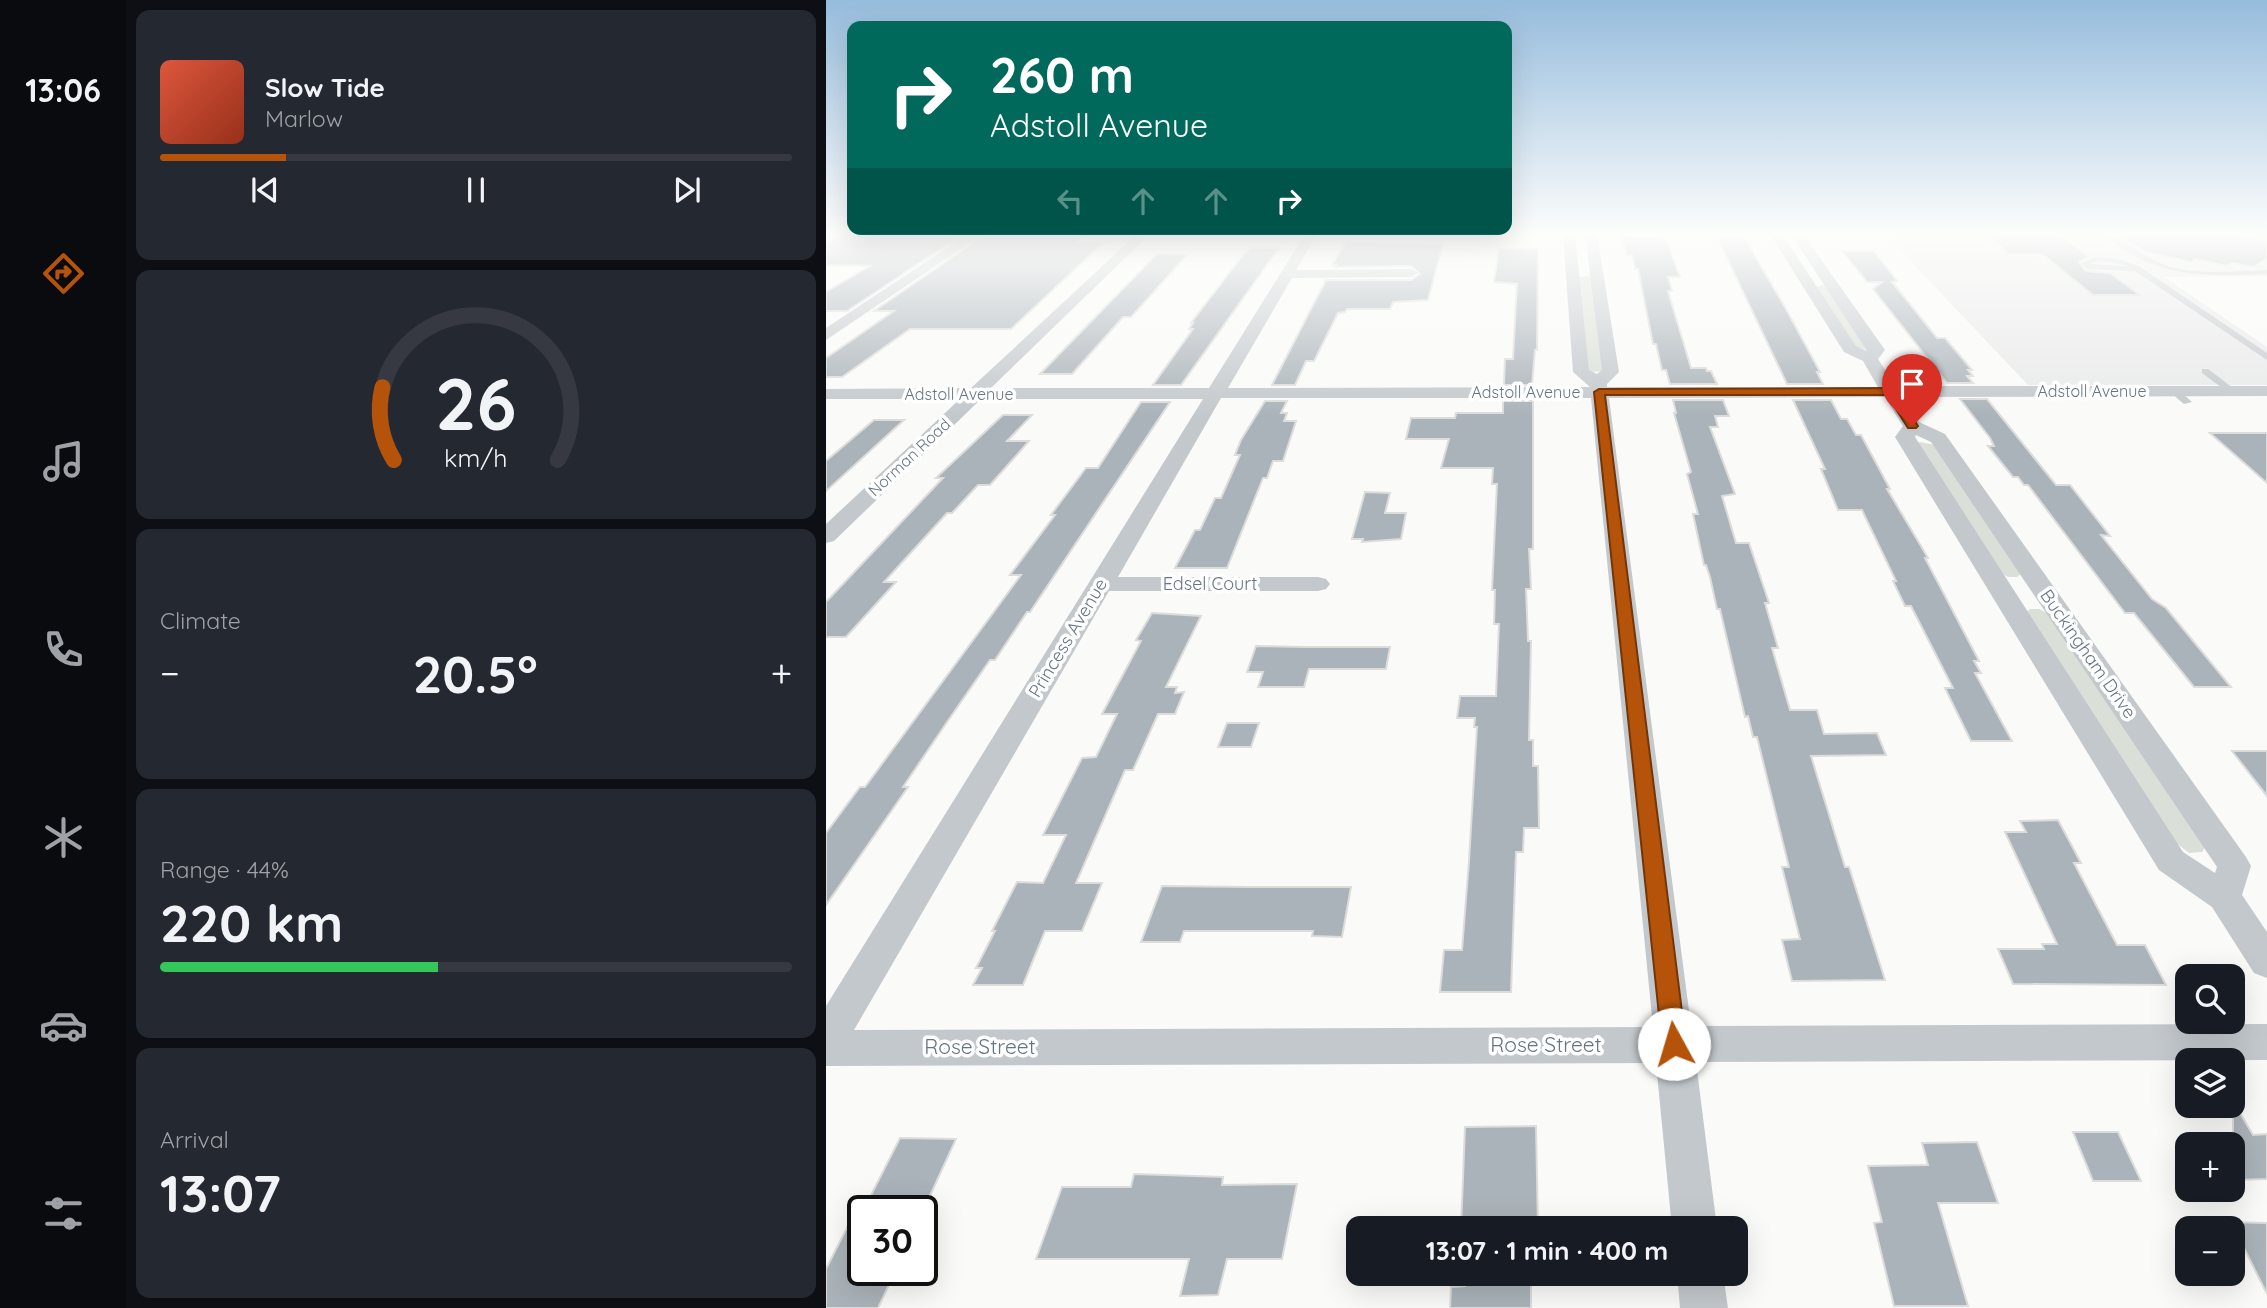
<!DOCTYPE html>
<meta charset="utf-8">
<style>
body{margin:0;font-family:Quicksand,sans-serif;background:#242831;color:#f1f3f6;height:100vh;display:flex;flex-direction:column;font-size:26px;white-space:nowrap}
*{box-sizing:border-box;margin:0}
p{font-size:23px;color:#9ea1a6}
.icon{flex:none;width:38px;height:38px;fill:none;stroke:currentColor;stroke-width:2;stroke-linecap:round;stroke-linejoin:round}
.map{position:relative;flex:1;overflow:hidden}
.details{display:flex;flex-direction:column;gap:10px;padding:10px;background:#0d0f14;width:700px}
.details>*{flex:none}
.banner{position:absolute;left:21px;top:21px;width:665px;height:214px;border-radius:14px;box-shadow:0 7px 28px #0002;background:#00695c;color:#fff;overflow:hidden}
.fabs{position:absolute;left:1349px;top:964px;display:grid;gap:14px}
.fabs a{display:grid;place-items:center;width:70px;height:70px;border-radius:14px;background:#171b24;box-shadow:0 7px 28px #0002;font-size:35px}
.speed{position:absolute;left:21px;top:1195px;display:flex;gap:14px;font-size:35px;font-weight:700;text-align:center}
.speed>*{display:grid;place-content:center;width:91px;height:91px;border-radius:50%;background:#171b24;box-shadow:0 7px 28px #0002;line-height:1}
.speed .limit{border:4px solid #111;border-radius:10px;background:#fff;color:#111}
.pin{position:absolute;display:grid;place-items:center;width:60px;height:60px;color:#fff;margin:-72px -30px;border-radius:50% 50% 50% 0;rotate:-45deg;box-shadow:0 0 7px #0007}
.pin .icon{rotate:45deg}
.me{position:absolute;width:77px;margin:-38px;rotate:354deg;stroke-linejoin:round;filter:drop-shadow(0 0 5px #0008)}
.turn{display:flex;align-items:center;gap:24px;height:147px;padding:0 28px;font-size:32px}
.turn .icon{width:91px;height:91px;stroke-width:2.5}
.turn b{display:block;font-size:49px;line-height:60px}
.lanes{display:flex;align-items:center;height:66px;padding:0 28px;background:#0003;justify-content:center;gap:35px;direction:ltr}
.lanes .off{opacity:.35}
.big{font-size:52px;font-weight:700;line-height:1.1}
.details .widget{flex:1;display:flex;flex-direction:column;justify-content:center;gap:10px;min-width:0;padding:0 24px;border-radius:14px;background:#242831}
.details .dial{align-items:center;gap:0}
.dial svg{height:182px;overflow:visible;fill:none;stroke:#363941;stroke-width:7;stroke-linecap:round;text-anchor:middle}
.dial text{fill:#f1f3f6;stroke:none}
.song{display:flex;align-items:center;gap:21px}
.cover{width:84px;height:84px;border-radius:10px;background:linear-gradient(135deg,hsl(10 70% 55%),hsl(10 70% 35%))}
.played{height:7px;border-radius:4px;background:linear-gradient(90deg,#b45309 20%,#363941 20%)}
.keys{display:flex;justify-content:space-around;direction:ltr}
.heat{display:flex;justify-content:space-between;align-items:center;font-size:38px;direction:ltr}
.charge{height:10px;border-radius:5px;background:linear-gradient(90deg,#34c759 44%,#363941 0)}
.trip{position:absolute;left:520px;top:1216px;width:402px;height:70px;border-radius:14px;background:#171b24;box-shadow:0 7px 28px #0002;font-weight:700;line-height:70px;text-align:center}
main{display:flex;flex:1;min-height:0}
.tab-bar{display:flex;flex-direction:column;width:126px;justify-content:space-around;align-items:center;background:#090b0e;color:#9ea1a6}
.tab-bar .icon{width:49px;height:49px}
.tab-bar .current{color:#b45309}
.tab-bar b{font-size:32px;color:#f1f3f6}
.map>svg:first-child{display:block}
.built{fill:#e8e9e9}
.green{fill:#dadfd7}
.building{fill:#aab3b9;stroke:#dcdcda;stroke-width:2}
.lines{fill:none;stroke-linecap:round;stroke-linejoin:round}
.service{fill:#c3c8cc;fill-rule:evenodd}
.minor{fill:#c3c8cc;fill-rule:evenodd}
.route{fill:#b45309;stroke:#753606;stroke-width:2}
.labels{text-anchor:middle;stroke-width:7;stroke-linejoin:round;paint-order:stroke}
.far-street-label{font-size:16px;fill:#657683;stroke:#fff}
.street-label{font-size:18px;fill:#657683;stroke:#fff}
.near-street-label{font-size:21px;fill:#657683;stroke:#fff}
</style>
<main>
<nav class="tab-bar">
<b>13:06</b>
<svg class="icon current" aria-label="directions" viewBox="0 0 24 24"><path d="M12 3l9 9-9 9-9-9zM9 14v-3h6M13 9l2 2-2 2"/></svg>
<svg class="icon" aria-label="music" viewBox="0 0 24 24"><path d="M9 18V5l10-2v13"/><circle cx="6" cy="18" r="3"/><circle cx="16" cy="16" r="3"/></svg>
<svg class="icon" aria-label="phone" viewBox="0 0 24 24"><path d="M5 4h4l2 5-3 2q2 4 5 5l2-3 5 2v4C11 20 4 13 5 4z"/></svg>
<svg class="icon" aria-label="climate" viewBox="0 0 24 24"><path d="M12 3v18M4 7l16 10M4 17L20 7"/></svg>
<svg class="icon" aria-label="car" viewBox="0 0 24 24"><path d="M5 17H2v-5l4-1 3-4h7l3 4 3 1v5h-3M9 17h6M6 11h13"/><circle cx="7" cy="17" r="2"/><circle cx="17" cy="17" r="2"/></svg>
<svg class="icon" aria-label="filters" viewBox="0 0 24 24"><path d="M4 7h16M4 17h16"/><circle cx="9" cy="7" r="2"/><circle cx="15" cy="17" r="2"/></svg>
</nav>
<section class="details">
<div class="widget">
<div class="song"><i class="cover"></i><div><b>Slow Tide</b><p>Marlow</p></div></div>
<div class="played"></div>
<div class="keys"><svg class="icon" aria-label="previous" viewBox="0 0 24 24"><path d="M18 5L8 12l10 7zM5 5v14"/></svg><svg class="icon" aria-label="pause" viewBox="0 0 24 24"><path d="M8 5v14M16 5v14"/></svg><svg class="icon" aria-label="next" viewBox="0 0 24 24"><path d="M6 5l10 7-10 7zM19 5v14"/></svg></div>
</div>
<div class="widget dial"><svg viewBox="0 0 100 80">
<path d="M14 69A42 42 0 1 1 86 69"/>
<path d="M14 69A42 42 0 0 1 9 37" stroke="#b45309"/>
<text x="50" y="56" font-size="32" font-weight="700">26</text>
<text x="50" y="72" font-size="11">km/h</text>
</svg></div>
<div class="widget"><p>Climate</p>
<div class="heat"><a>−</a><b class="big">20.5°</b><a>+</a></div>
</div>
<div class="widget"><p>Range · 44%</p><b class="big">220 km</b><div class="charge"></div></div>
<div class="widget"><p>Arrival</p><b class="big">13:07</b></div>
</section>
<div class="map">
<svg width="1441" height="1308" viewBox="0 0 1441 1308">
<rect width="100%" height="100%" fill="#fafaf8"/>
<!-- built -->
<path class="built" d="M 1059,234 L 1441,234 L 1441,276 L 1338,277 L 1441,347 L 1441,385 L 1202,385 Z"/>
<!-- green -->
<g class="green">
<path d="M 762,276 L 766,277 L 778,371 L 764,372 L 760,370 L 753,277 Z"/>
<path d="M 997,285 L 1002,287 L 1040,349 L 1028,347 L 989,287 Z"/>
<path d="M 1094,442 L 1109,445 L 1195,574 L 1191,577 L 1182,577 L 1173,572 L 1091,444 Z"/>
<path d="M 1204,609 L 1213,609 L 1224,615 L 1380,846 L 1376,852 L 1363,853 L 1349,842 L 1200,613 Z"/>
</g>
<!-- building -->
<g class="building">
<path d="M 16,234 L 137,234 L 21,311 L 0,311 L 0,292 L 44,266 L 0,265 L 0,242 Z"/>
<path d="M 160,234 L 261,234 L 251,242 L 278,242 L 185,329 L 84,329 L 16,377 L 0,377 L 0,358 L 68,311 L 48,311 Z"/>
<path d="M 1160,234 L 1232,234 L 1263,257 L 1253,262 L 1260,271 L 1284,273 L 1314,295 L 1267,295 L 1216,254 L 1183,254 Z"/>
<path d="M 1289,234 L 1407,234 L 1441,241 L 1441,258 L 1428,267 L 1406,263 L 1401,266 L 1369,259 L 1365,262 L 1320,252 Z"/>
<path d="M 795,235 L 839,237 L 854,277 L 842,277 L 846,291 L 842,291 L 865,368 L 880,368 L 881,371 L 885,371 L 891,384 L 844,384 L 840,370 L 836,370 L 830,344 L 827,344 L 812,269 L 809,269 L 806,255 L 801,255 Z"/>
<path d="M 891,237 L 918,237 L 960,309 L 994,372 L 991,372 L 997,384 L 961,384 Z"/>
<path d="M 520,242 L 617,244 L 602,300 L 567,302 L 564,309 L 521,309 L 519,312 L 512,313 L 488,361 L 480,361 L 469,385 L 446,385 L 500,280 L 585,280 L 594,274 L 585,266 L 509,267 L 510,265 L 506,265 Z"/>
<path d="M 426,248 L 453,248 L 355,385 L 327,385 L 367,329 L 363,329 L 367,323 L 365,323 L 417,255 Z"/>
<path d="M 673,249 L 712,249 L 711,350 L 709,350 L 706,385 L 678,385 L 679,359 L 687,359 L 691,284 L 668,282 Z"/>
<path d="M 1016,251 L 1048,251 L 1071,281 L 1066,282 L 1111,338 L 1119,338 L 1146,370 L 1142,370 L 1147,376 L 1141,376 L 1147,383 L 1121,383 L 1047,289 L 1056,282 L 1041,282 Z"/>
<path d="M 331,254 L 361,255 L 305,317 L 297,317 L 246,374 L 214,374 Z"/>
<path d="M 1134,399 L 1161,399 L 1230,485 L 1244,485 L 1284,536 L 1275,535 L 1326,599 L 1340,608 L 1405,687 L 1368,687 L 1308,613 L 1299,613 L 1202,485 L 1198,485 L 1192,477 L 1187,477 L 1162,446 L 1168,446 L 1164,438 Z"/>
<path d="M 847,400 L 897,400 L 903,416 L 889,416 L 892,427 L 884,427 L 909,494 L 896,496 L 910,543 L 923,543 L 943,603 L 939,603 L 952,648 L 946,648 L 964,710 L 991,710 L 998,734 L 1051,733 L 1060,755 L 985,756 L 1019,867 L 1023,867 L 1059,980 L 966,981 L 956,940 L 974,939 L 956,867 L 963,867 L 931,737 L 927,737 L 922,716 L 919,717 L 894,609 L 891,609 L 884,577 L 880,565 L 878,565 L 867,514 L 872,514 L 861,474 L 865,472 L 848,413 L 850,413 Z"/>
<path d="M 967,400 L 1005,400 L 1015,419 L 1021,419 L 1030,435 L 1035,435 L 1064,489 L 1061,489 L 1102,558 L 1099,558 L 1153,661 L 1148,661 L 1155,673 L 1149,673 L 1186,741 L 1145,741 L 1119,688 L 1127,688 L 1085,606 L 1079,606 L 1067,581 L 1070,581 L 1036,510 L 1012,510 L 995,469 L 999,469 Z"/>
<path d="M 439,401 L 461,401 L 455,413 L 461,413 L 458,421 L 470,421 L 457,461 L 447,461 L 441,478 L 437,478 L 401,568 L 349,568 L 369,530 L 374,530 L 389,498 L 395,498 L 414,455 L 409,455 L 415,440 Z"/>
<path d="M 677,401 L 707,401 L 707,549 L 703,549 L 705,589 L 700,589 L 702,641 L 705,641 L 703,740 L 707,740 L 707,766 L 712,766 L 713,828 L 698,828 L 697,852 L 690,852 L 685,992 L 614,992 L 618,950 L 636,950 L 643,861 L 651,727 L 648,727 L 649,718 L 631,718 L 634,696 L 670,696 L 673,624 L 668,624 L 669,590 L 666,590 L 671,484 L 666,484 L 667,468 L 615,468 L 623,439 L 580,439 L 585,418 L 629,418 L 630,413 L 677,413 Z"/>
<path d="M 315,402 L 344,402 L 204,612 L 201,612 L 169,660 L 164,660 L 121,722 L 77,787 L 82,787 L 0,905 L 0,833 L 34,787 L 39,787 L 195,575 L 184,575 L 229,515 L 225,515 L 260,468 L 272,468 Z"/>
<path d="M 177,415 L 206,415 L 181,441 L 203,441 L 164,485 L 152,485 L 126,513 L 121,513 L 58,582 L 70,582 L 20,637 L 0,637 L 0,602 L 117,478 L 110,478 Z"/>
<path d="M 48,420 L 78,420 L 0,491 L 0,461 Z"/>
<path d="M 1384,433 L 1441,433 L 1441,483 Z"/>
<path d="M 539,492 L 564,493 L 559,513 L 580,513 L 575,539 L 536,542 L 537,539 L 526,539 Z"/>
<path d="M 326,613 L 375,616 L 340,687 L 351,687 L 349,693 L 358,692 L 349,714 L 332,714 L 307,770 L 299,770 L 250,883 L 276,883 L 256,931 L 219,931 L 197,985 L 147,985 L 156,968 L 150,968 L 169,931 L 166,931 L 191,882 L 217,883 L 240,835 L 217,835 L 256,758 L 270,757 L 291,714 L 276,714 L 315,641 L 310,640 Z"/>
<path d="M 430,646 L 480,647 L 564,647 L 560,669 L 483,669 L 478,687 L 432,687 L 437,672 L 421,672 Z"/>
<path d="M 401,723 L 433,723 L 425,747 L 392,747 Z"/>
<path d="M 1406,751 L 1441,751 L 1441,796 Z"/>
<path d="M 1232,820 L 1255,863 L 1248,863 L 1291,945 L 1319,945 L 1340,985 L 1187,984 L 1172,949 L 1218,949 L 1216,944 L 1231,944 L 1179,832 L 1200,832 L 1194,821 Z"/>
<path d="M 336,886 L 424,887 L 525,887 L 516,937 L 486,936 L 487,931 L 358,931 L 354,942 L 315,942 Z"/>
<path d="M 1407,1101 L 1427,1135 L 1441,1134 L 1441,1179 L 1407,1180 Z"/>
<path d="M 710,1126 L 712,1228 L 635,1228 L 639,1127 Z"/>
<path d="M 1247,1132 L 1292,1132 L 1315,1181 L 1267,1181 Z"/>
<path d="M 74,1138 L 130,1139 L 97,1211 L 37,1211 Z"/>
<path d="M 1151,1142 L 1172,1203 L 1112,1203 L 1142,1306 L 1068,1306 L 1048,1223 L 1056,1222 L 1042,1166 L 1102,1165 L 1096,1143 Z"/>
<path d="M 308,1174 L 397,1177 L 396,1185 L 471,1184 L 456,1259 L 401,1259 L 392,1295 L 354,1296 L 363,1259 L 210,1259 L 236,1187 L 305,1187 Z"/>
<path d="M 37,1196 L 37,1270 L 70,1270 L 52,1308 L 0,1308 L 0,1269 Z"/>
<path d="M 1405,1222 L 1441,1223 L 1441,1294 Z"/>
<path d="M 640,1274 L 705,1274 L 705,1308 L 624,1308 L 625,1287 L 639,1286 Z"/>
</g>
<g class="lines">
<!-- service -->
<g class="service">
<path d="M 1277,234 C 1294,234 1318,257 1336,264 C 1368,276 1407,271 1441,270 L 1441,274 C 1375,276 1330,279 1277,234 Z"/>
<path d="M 1428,234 L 1441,234 L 1441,238 L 1429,235 Z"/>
<path d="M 1271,257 L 1293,259 L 1314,267 L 1441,353 L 1441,360 L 1309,271 L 1262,269 L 1255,263 ZM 1271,261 L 1285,262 L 1301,266 L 1263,264 Z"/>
<path d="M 1376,369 L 1382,369 L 1411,391 L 1403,393 L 1376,373 Z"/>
<path d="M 1345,389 L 1351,389 L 1366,402 L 1358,404 L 1345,393 Z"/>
</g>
<!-- minor -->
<g class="minor">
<path d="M 142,234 L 157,234 L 0,340 L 0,328 Z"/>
<path d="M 311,234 L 324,234 L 165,388 L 383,388 L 479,234 L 491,234 L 470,270 L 585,269 L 592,273 L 585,277 L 466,278 L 402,388 L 764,387 L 747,372 L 737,234 L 749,234 L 763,370 L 771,374 L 776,370 L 759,234 L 771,234 L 793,372 L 781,384 L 781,387 L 1052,387 L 1037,361 L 1018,352 L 944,234 L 956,234 L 1030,346 L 1041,351 L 965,234 L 977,234 L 1059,350 L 1052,359 L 1070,386 L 1441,386 L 1441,396 L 1077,397 L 1093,422 L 1119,434 L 1420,857 L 1425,866 L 1416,895 L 1441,932 L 1441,978 L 1428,973 L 1386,907 L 1333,870 L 1069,437 L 1077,426 L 1059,397 L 783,398 L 865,1026 L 1441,1024 L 1441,1060 L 870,1062 L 891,1228 L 846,1228 L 830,1063 L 0,1066 L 0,1006 L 377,399 L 155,399 L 8,541 L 0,543 L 0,524 L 134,399 L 0,399 L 0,389 L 145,388 ZM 395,398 L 765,398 L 827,1027 L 28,1030 L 283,591 L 492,591 L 500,589 L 504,584 L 500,579 L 492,577 L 292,577 ZM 1090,435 L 1105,442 L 1391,867 L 1389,873 L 1357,852 L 1089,437 Z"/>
<path d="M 851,1274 L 897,1274 L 902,1308 L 854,1308 Z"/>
</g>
</g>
<!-- sky -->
<linearGradient id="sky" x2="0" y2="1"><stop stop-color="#96bcdc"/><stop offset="0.56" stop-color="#fdfdfc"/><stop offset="1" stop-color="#fdfdfc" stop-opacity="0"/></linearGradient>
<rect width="1441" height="417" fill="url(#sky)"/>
<!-- route -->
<path class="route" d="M 1064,388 L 1070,391 L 1092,426 L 1090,428 L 1082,428 L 1061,395 L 779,395 L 860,1044 L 856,1052 L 848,1055 L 839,1052 L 836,1044 L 768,392 L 773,389 Z"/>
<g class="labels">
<!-- far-street labels -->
<g class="far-street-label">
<text x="1266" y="397">Adstoll Avenue</text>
<text x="700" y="398">Adstoll Avenue</text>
<text x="133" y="400">Adstoll Avenue</text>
<text transform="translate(83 457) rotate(-43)" y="6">Norman Road</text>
</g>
<!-- street labels -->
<g class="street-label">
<text x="384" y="590">Edsel Court</text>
<text transform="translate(242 638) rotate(-59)" y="6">Princess Avenue</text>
<text transform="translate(1262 654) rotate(55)" y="6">Buckingham Drive</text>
</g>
<!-- near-street labels -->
<g class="near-street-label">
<text x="720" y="1052">Rose Street</text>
<text x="154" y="1054">Rose Street</text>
</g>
</g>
</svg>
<div class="fabs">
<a><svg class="icon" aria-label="search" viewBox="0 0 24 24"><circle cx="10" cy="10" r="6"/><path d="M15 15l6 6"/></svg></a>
<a><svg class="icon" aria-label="layers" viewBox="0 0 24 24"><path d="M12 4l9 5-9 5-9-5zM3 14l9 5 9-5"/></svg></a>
<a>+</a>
<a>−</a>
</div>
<div class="speed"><div class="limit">30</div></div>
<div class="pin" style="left:1086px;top:426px;background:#d93025"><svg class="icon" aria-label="arrive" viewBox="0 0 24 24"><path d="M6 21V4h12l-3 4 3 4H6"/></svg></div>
<svg class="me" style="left:848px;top:1044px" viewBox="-20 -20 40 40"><circle r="19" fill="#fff"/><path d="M0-13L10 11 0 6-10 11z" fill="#b45309"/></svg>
<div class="trip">13:07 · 1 min · 400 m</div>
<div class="banner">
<div class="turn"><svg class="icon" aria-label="right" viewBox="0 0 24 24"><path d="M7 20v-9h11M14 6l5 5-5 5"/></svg><div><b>260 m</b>Adstoll Avenue</div></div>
<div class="lanes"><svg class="icon off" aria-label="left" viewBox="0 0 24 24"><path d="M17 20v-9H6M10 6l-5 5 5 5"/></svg><svg class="icon off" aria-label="ahead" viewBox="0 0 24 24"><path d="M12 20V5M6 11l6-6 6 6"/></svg><svg class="icon off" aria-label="ahead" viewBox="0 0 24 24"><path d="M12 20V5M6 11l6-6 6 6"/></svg><svg class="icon" aria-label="right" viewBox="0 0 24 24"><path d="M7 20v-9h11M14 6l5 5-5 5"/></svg></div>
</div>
</div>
</main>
